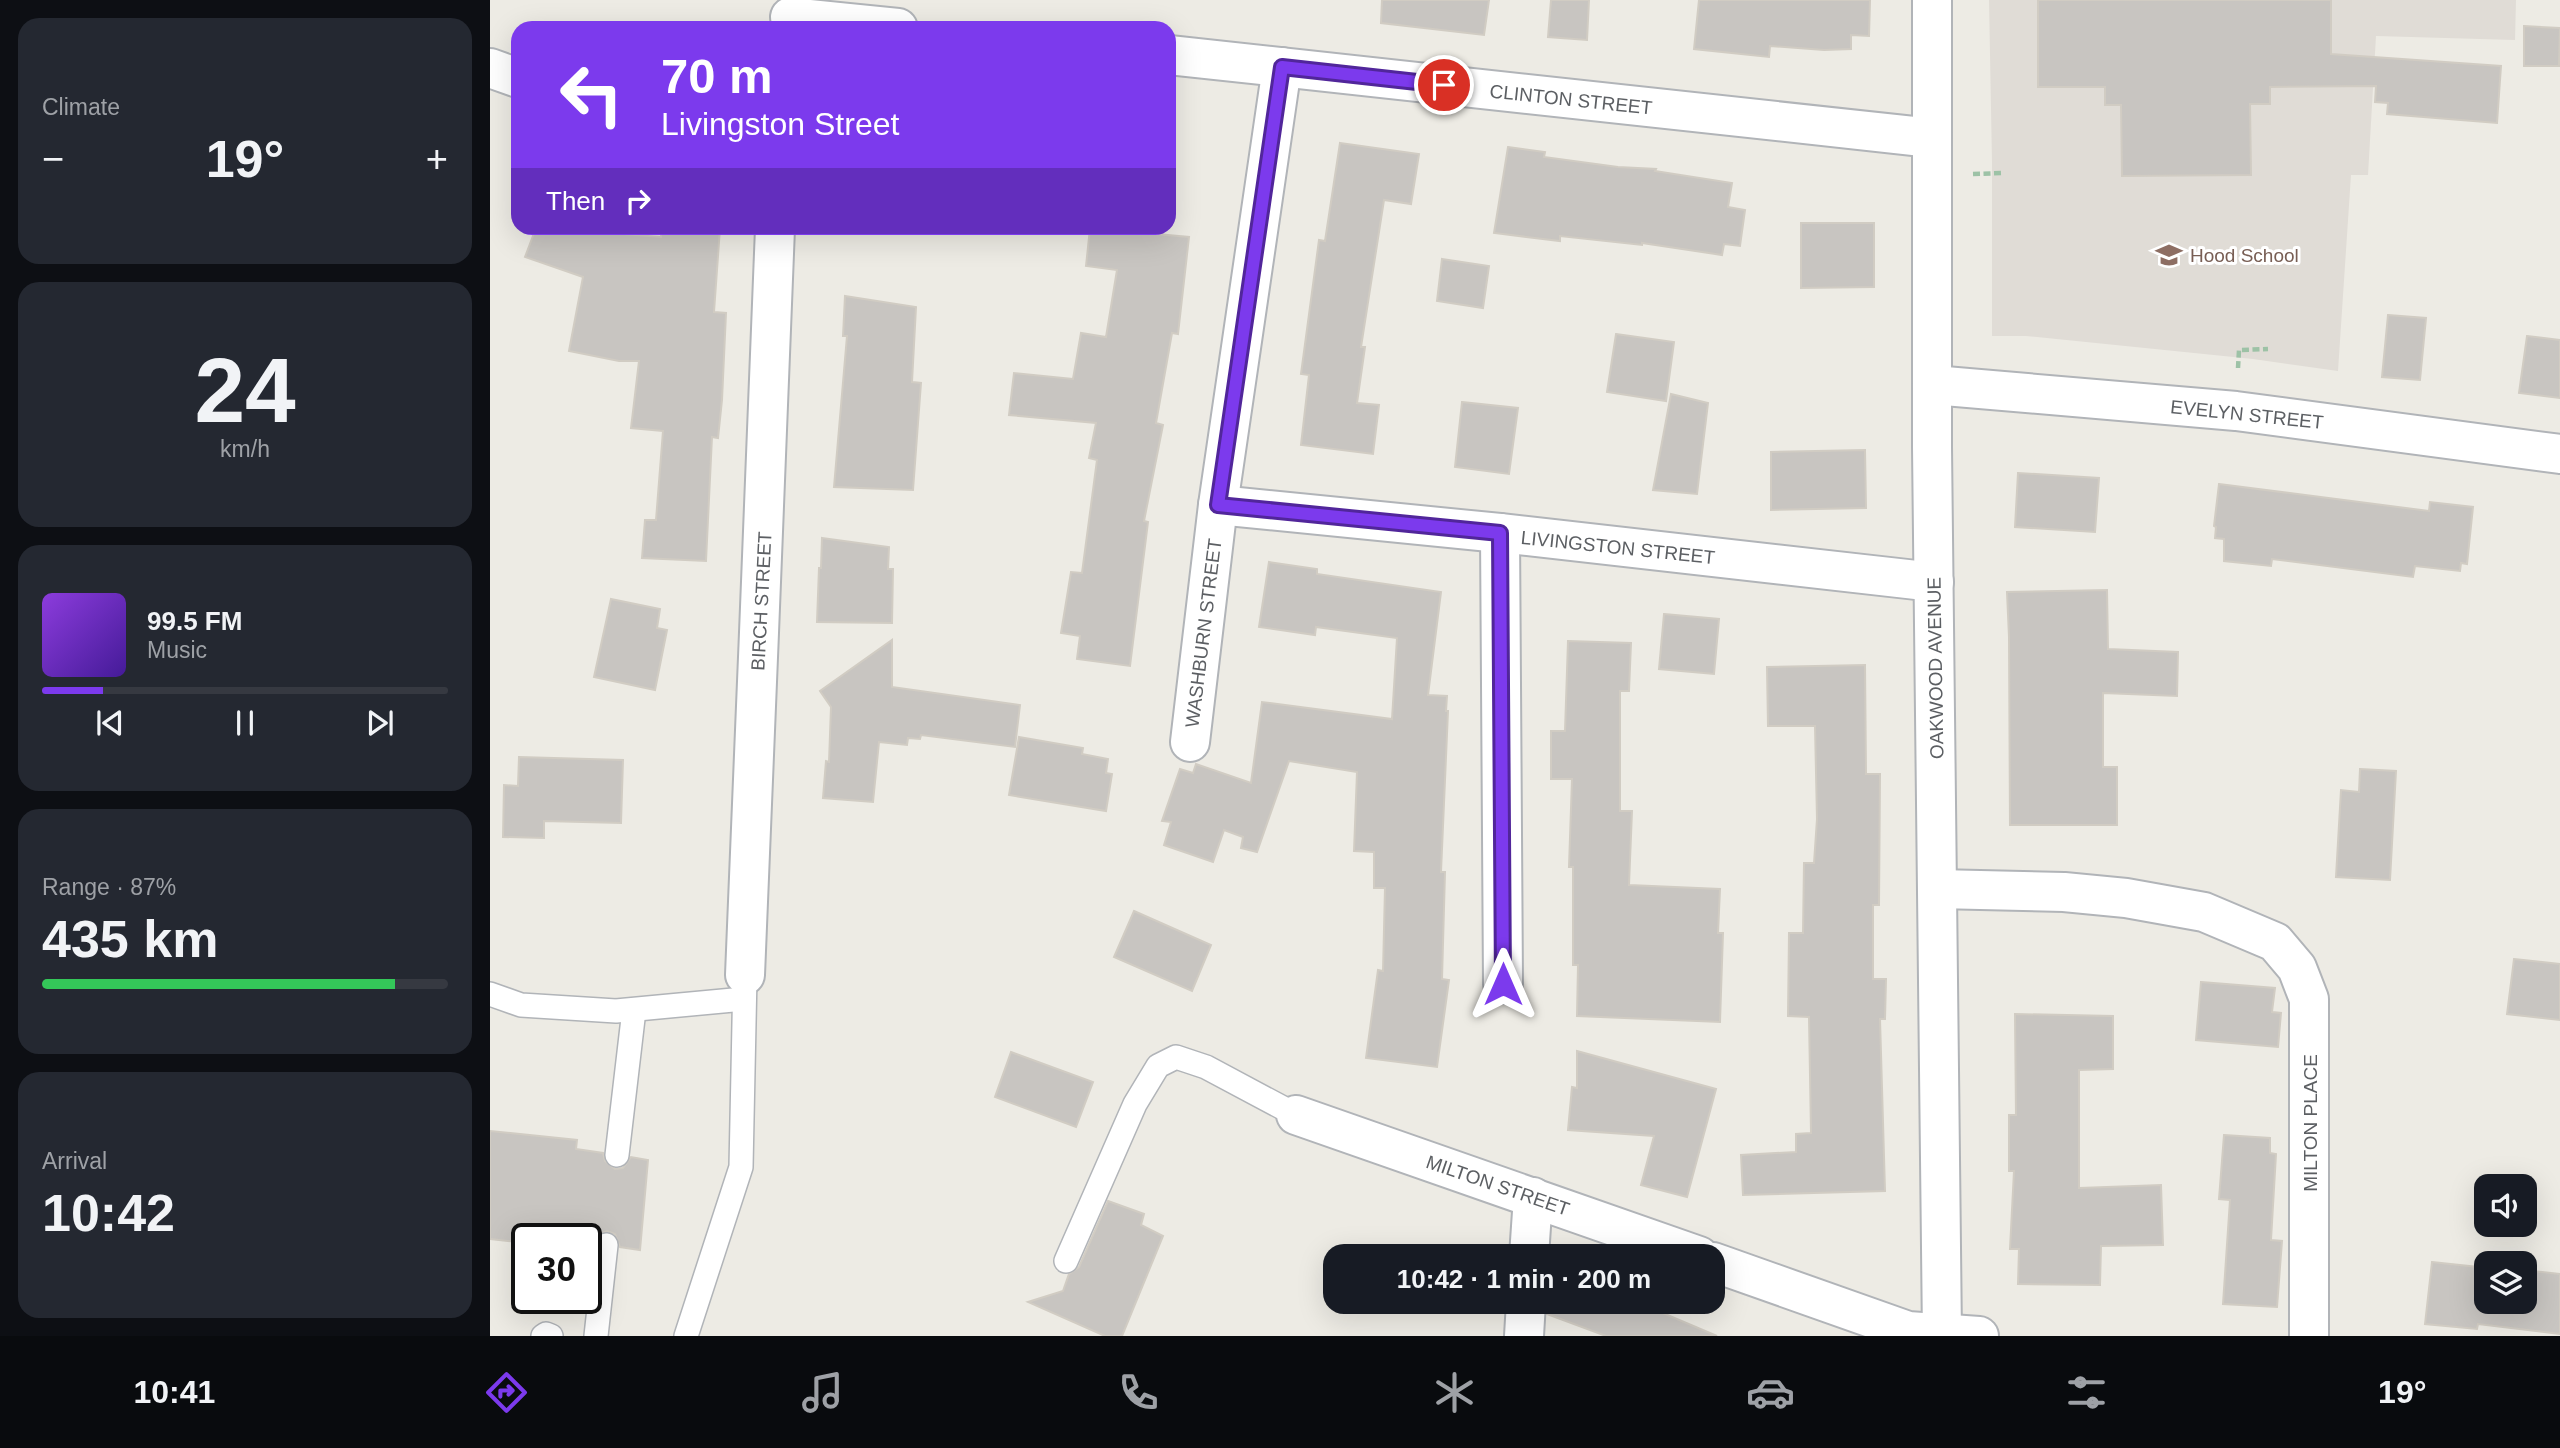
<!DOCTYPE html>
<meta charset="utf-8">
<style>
body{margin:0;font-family:Helvetica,sans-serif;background:#242831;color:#f1f3f6;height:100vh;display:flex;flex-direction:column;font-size:26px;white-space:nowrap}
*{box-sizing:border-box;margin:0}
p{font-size:23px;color:#9ea1a6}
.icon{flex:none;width:38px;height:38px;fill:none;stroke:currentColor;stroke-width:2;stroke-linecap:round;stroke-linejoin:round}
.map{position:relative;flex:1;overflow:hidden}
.side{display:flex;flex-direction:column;gap:18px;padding:18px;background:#0d0f14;width:490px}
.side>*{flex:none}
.guide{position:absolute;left:21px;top:21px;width:665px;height:214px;border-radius:21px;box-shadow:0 7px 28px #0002;background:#7c3aed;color:#fff;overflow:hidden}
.fabs{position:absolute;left:1984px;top:1174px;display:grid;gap:14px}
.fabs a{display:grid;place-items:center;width:63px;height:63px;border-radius:14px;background:#171b24;box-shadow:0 7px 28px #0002;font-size:35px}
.speed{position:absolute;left:21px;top:1223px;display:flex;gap:14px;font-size:35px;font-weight:700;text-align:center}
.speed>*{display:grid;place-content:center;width:91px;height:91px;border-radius:50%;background:#171b24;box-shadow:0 7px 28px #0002;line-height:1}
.speed .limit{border:4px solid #111;border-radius:10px;background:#fff;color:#111}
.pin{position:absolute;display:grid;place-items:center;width:60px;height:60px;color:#fff;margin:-30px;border:4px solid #fff;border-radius:50%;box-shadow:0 2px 7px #0007}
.me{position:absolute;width:77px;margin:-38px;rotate:0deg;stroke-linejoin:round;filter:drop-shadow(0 0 5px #0008)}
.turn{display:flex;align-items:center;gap:24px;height:147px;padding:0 35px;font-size:32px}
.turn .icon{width:91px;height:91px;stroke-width:2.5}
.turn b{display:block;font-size:49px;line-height:60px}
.then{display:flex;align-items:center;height:66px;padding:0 35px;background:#0003;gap:14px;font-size:26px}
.big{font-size:52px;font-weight:800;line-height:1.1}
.side .widget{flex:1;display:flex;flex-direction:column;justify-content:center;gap:10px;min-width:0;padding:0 24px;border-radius:21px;background:#242831}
.side .dial{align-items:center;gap:0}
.dial b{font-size:91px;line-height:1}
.song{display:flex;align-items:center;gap:21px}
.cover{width:84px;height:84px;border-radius:10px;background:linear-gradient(135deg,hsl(270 70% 55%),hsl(260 70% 35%))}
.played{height:7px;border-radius:4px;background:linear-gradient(90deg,#7c3aed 15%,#363941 15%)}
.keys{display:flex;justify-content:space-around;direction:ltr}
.heat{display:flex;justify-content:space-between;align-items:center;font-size:38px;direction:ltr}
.charge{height:10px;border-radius:5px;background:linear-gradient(90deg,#34c759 87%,#363941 0)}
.trip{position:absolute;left:833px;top:1244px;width:402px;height:70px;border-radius:21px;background:#171b24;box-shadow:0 7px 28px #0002;font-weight:800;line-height:70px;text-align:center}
.menu{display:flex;height:112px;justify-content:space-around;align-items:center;background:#090b0e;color:#9ea1a6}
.menu .icon{width:49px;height:49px}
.menu .selected{color:#7c3aed}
.menu b{font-size:32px;color:#f1f3f6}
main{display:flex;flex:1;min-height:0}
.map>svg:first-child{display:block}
.education{fill:#e0dcd6}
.building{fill:#c8c5c1;stroke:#d1ccc3;stroke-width:2}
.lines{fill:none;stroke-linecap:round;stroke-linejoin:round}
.service-casing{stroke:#b1b4b8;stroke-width:26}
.minor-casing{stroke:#b1b4b8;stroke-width:42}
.path{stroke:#9dc2a6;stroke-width:4.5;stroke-dasharray:7 3.5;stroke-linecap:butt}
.service{stroke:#fff;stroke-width:23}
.minor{stroke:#fff;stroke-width:38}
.route-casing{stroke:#51269a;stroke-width:18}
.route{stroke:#7c3aed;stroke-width:12}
.labels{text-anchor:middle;stroke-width:6;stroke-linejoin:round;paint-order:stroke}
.street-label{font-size:19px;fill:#5c5f63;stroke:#fff}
.education-label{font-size:19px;fill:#785e54;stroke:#fff;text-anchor:start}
</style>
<main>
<section class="side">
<div class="widget"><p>Climate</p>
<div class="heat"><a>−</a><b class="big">19°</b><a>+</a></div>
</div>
<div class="widget dial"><b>24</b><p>km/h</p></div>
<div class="widget">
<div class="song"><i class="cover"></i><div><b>99.5 FM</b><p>Music</p></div></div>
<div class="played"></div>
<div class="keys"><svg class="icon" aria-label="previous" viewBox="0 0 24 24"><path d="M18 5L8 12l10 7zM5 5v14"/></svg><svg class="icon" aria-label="pause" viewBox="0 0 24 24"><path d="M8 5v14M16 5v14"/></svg><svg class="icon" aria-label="next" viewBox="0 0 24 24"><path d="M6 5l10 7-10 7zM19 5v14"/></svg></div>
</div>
<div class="widget"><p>Range · 87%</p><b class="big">435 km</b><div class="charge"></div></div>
<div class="widget"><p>Arrival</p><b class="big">10:42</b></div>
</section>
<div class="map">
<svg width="2070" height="1336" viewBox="0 0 2070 1336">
<rect width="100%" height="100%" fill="#edebe4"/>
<!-- education -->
<path class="education" d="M 1499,0 L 2026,0 L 2025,40 L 1886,36 L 1878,175 L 1861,175 L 1848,371 L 1763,359 L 1536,336 L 1502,336 L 1502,162 Z"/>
<!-- building -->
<g class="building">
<path d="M 892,0 L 999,0 L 994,35 L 891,23 Z"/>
<path d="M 1061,0 L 1099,0 L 1097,40 L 1058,37 Z"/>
<path d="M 1209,0 L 1380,0 L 1379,36 L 1361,35 L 1361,49 L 1334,50 L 1280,46 L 1279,57 L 1204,49 Z"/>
<path d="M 1548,0 L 1841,0 L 1841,54 L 2011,66 L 2007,123 L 1897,114 L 1898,103 L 1885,102 L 1886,86 L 1780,87 L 1780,104 L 1760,104 L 1761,175 L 1632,176 L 1631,105 L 1615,105 L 1615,87 L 1548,87 Z"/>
<path d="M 2034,26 L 2070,28 L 2069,66 L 2034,66 Z"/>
<path d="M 850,143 L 929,154 L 921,204 L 894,200 L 871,347 L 875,347 L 867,403 L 889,405 L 883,454 L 811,445 L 819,375 L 811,374 L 829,240 L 835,241 Z"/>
<path d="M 1018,147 L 1055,152 L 1054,157 L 1128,167 L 1166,169 L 1165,171 L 1242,183 L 1238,207 L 1255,210 L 1250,246 L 1234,244 L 1232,255 L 1152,243 L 1152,245 L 1070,236 L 1070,241 L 1004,233 Z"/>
<path d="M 1311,223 L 1384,223 L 1384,287 L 1311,288 Z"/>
<path d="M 46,228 L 95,228 L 93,231 L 171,237 L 172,228 L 230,228 L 224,312 L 236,313 L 232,400 L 228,438 L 222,437 L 216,561 L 152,558 L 155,520 L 166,520 L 173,431 L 141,428 L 149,361 L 129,361 L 79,351 L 93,277 L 35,257 Z"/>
<path d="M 600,228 L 699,237 L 688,334 L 682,333 L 666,423 L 673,425 L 654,521 L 658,522 L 640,666 L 587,659 L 590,636 L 571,633 L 581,572 L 592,573 L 607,460 L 599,458 L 606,423 L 519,415 L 524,373 L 583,379 L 591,333 L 616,337 L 627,270 L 596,266 Z"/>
<path d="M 952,259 L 999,266 L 993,308 L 947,301 Z"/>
<path d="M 355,296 L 426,307 L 422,382 L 431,383 L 423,490 L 344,487 L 357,336 L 353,336 Z"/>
<path d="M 1898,315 L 1936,318 L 1930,380 L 1892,377 Z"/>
<path d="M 1126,334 L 1184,342 L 1176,401 L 1117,392 Z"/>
<path d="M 2037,336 L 2070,340 L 2070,398 L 2029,393 Z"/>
<path d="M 1181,394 L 1218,403 L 1207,494 L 1163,490 Z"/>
<path d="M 972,402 L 1028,408 L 1019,474 L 965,467 Z"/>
<path d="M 1375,450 L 1376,508 L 1281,510 L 1281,452 Z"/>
<path d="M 1528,473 L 1609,478 L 1605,532 L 1525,527 Z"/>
<path d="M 1729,484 L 1939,511 L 1940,502 L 1983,507 L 1977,564 L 1971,563 L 1970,571 L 1925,566 L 1923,577 L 1782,559 L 1781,566 L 1734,561 L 1734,539 L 1725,538 L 1726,527 L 1724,526 Z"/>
<path d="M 332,538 L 399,547 L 398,569 L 403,569 L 402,623 L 327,622 L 329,568 L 331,568 Z"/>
<path d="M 779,562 L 827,569 L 827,574 L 951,592 L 938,695 L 957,696 L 956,711 L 958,711 L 951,872 L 955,872 L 952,979 L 959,980 L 947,1067 L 876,1058 L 888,970 L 893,971 L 895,888 L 884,888 L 884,852 L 864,851 L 867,772 L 799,761 L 767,852 L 751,848 L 753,837 L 734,830 L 723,862 L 674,845 L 681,822 L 672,821 L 690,769 L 703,773 L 706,764 L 761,783 L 772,702 L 902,719 L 907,638 L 826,627 L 825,635 L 769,627 Z"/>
<path d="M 1617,590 L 1618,649 L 1688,652 L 1687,696 L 1613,693 L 1613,767 L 1627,767 L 1627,825 L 1520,825 L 1519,637 L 1517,592 Z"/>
<path d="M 121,599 L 170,609 L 167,628 L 177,630 L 165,690 L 104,677 Z"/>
<path d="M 1174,614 L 1229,619 L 1224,674 L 1169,669 Z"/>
<path d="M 402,640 L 402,687 L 530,705 L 525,747 L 431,735 L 430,739 L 418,738 L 417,745 L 389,742 L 383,802 L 333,798 L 336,761 L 339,762 L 341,707 L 330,691 Z"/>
<path d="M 1078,641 L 1141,643 L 1139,691 L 1130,691 L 1130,811 L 1142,811 L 1139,885 L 1230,889 L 1228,933 L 1233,933 L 1230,1022 L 1087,1016 L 1088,965 L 1083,965 L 1083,867 L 1079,867 L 1082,779 L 1061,779 L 1061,731 L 1075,731 Z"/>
<path d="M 1375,665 L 1376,774 L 1390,774 L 1389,905 L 1383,905 L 1383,979 L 1396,979 L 1395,1019 L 1390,1019 L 1395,1191 L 1253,1195 L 1251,1155 L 1306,1152 L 1306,1134 L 1321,1133 L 1319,1017 L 1298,1016 L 1299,933 L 1313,933 L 1314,863 L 1324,863 L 1327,819 L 1325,726 L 1278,726 L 1277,667 Z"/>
<path d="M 529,737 L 593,748 L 592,754 L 618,759 L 616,773 L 622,774 L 616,811 L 519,795 Z"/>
<path d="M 29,757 L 133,760 L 131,823 L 54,821 L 54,838 L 13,837 L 14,785 L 28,786 Z"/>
<path d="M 1870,769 L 1906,771 L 1900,880 L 1846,877 L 1851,790 L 1869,792 Z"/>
<path d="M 644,911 L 721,945 L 702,991 L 624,957 Z"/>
<path d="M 2024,959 L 2070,964 L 2070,1020 L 2017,1014 Z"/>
<path d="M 1711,982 L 1785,988 L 1782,1012 L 1791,1013 L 1788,1047 L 1706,1040 Z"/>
<path d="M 1525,1014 L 1623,1016 L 1623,1069 L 1589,1070 L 1589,1188 L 1671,1185 L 1673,1245 L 1611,1246 L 1610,1285 L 1528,1284 L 1529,1249 L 1520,1249 L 1524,1171 L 1519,1171 L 1519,1115 L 1526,1115 Z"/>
<path d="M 1087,1051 L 1226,1089 L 1197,1197 L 1151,1185 L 1164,1136 L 1078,1130 L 1082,1087 L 1087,1088 Z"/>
<path d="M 521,1052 L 603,1082 L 586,1127 L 505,1097 Z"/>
<path d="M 0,1131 L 87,1140 L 86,1149 L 113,1153 L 115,1161 L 125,1169 L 133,1168 L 141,1157 L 158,1160 L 150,1250 L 130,1247 L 125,1234 L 117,1231 L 105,1236 L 102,1244 L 96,1243 L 96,1239 L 37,1236 L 37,1243 L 0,1239 Z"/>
<path d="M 1734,1135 L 1780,1138 L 1780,1153 L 1786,1154 L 1781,1240 L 1792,1241 L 1787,1307 L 1733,1304 L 1740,1200 L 1729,1199 Z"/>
<path d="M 618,1201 L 654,1214 L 651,1225 L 673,1236 L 632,1336 L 615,1336 L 538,1302 L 573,1291 L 579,1274 L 589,1267 Z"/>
<path d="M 1942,1262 L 1997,1268 L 1997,1302 L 2035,1302 L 2035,1270 L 2070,1274 L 2070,1334 L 1988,1324 L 1987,1329 L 1935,1324 Z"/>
<path d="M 1058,1302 L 1147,1302 L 1227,1336 L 1116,1336 L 1057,1314 Z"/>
</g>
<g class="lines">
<!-- service casing -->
<g class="service-casing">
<g id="service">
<path d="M 0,994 L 31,1005 L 126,1011 L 254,999"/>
<path d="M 127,1155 L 144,1010"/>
<path d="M 576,1261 L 645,1104 L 668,1066 L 686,1057 L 716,1067 L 806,1115"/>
<path d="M 53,1336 L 56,1334 L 61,1336"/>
<path d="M 106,1336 L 116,1245"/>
<path d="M 196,1336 L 251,1167 L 255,975"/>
</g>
</g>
<!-- minor casing -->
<g class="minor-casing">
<g id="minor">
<path d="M 1442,0 L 1442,447 L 1452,1336"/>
<path d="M 300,17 L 408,28"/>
<path d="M 679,55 L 1442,138"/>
<path d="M 0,68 L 28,78"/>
<path d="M 1443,385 L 1746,411 L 2070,454"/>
<path d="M 728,505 L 1010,533 L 1444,582"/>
<path d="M 1010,533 L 1013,984"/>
<path d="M 700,742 L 728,505 L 792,67"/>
<path d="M 1447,889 L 1574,892 L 1636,898 L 1714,912 L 1785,942 L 1807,968 L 1819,999 L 1819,1336"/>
<path d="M 255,975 C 264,726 277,477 285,228"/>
<path d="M 806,1115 L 1209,1256"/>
<path d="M 1039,1256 L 1043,1197"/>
<path d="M 1223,1262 L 1418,1331 L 1489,1336"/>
<path d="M 1034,1336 L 1036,1302"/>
</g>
</g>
<!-- path -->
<g class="path">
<path d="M 1483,174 L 1514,173"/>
<path d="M 1748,368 L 1749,350 L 1778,349"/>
</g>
<!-- service -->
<use href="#service" class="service"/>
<!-- minor -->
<use href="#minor" class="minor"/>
</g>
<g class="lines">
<!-- route casing -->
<g class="route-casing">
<path id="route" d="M 954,85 L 792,67 L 728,505 L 1010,533 L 1013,984"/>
</g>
<!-- route -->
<use href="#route" class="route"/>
</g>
<!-- icons -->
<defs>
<g id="school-bare" transform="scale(2.1)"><path d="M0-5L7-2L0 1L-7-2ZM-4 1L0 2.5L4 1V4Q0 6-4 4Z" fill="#8d6e63" stroke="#fff" stroke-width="2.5" paint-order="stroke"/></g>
</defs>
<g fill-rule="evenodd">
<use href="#school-bare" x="1679" y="255"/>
</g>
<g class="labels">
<!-- street labels -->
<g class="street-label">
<text transform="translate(1081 99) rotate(6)" y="7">CLINTON STREET</text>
<text transform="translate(1757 414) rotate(6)" y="7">EVELYN STREET</text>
<text transform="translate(1128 547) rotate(6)" y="7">LIVINGSTON STREET</text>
<text transform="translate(271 601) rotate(-87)" y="7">BIRCH STREET</text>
<text transform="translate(713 633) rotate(-83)" y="7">WASHBURN STREET</text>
<text transform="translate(1445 668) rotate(-91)" y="7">OAKWOOD AVENUE</text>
<text transform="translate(1820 1123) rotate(-90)" y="7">MILTON PLACE</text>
<text transform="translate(1008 1185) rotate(19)" y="7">MILTON STREET</text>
</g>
<!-- education labels -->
<g class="education-label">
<text x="1700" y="262">Hood School</text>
</g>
</g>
</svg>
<div class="fabs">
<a><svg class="icon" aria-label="sound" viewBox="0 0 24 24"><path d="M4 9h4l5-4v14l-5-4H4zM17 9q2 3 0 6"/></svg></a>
<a><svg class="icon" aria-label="layers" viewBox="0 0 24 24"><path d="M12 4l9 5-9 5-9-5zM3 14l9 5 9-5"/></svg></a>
</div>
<div class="speed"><div class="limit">30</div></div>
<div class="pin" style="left:954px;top:85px;background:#d93025"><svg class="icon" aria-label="arrive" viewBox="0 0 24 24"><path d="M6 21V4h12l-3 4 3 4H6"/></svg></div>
<svg class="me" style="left:1013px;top:984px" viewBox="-20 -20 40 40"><path d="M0-17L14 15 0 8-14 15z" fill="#7c3aed" stroke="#fff" stroke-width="4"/></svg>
<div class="trip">10:42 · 1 min · 200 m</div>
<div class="guide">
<div class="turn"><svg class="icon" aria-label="left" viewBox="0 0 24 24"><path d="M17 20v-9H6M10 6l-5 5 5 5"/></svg><div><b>70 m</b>Livingston Street</div></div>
<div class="then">Then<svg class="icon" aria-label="right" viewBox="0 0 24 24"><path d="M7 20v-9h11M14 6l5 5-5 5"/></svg></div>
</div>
</div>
</main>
<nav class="menu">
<b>10:41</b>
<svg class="icon selected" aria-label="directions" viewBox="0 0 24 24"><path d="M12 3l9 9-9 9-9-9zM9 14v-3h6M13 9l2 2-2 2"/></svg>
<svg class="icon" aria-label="music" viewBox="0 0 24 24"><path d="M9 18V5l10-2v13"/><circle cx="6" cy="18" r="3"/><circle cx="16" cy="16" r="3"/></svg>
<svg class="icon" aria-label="phone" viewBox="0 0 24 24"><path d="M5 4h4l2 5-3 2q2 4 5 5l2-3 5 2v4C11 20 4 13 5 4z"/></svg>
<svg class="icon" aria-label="climate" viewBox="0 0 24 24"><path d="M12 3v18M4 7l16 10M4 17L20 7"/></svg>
<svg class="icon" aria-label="car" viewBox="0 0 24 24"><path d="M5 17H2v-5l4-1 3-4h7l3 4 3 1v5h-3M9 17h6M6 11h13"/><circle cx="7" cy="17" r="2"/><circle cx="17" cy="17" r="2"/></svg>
<svg class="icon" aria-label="filters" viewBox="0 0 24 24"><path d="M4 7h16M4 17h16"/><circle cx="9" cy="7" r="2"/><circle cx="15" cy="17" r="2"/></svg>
<b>19°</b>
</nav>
